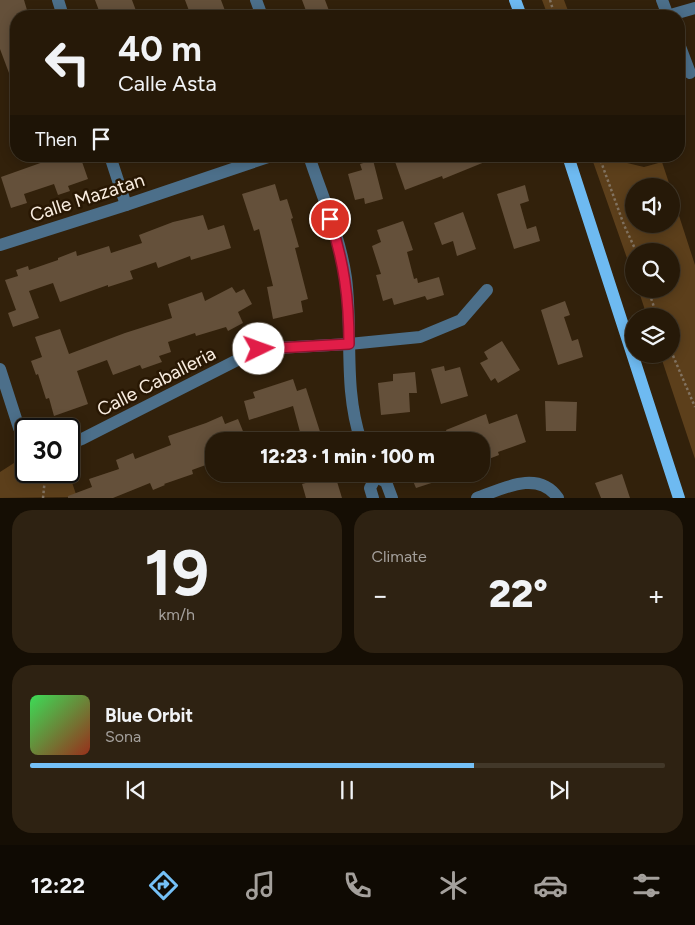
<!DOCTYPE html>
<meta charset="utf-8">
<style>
body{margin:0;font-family:Figtree,sans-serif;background:#2e2212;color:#f1f3f6;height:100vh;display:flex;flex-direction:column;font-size:19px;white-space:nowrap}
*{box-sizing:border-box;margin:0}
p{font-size:16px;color:#a4a09c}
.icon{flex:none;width:28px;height:28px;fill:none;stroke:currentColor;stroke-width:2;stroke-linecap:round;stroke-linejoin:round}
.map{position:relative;height:498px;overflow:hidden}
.drawer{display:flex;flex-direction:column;gap:12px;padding:12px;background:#150e04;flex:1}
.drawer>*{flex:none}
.banner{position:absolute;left:10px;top:10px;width:675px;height:152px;border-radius:20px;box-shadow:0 2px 12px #0003,0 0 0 1px #423829;background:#261908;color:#f1f3f6;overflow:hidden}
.controls{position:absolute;left:625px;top:178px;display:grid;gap:10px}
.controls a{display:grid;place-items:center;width:55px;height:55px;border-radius:50%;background:#261908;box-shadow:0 2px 12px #0003,0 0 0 1px #423829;font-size:25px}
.speed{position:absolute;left:15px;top:418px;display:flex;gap:10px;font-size:25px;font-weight:700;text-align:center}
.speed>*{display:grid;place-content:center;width:65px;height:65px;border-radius:50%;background:#261908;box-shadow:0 2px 12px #0003,0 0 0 1px #423829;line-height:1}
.speed .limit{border:2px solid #111;border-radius:8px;background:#fff;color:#111}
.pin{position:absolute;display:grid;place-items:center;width:42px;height:42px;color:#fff;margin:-21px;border:2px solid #fff;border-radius:50%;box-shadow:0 1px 5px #0007}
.me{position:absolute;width:55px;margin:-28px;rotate:87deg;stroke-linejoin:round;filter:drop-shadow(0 0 4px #0008)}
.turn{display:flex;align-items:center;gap:18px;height:105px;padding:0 25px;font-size:22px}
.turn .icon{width:65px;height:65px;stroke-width:2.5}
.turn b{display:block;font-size:35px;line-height:42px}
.then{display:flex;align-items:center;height:48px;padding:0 25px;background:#0003;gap:10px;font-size:19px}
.big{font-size:38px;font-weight:800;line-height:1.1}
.drawer .card{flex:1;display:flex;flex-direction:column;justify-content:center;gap:8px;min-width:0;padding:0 18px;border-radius:20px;background:#2e2212}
.drawer .dial{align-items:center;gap:0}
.dial b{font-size:65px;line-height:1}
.song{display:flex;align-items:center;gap:15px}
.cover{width:60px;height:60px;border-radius:8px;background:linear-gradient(135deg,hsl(130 70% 55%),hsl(10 70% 35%))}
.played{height:5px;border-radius:2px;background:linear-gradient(90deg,#75c0f6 70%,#423829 70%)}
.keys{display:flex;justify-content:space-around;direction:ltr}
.heat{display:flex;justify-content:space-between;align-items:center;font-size:28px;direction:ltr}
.drawer .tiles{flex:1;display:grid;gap:12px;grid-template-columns:1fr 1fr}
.card:last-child{grid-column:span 2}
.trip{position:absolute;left:205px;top:432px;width:285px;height:50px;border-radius:20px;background:#261908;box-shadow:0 2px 12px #0003,0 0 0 1px #423829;font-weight:800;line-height:50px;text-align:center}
.menu{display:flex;height:80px;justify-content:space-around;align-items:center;background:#0f0a03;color:#a4a09c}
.menu .icon{width:35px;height:35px}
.menu .current{color:#75c0f6}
.menu b{font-size:22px;color:#f1f3f6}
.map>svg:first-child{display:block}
.green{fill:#5c3f1b}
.building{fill:#64503a}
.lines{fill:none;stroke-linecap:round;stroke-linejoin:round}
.path{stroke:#827361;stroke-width:2.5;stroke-dasharray:2.5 2.5;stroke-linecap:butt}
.minor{stroke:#4c6f8a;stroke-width:12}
.major{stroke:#6ebaf1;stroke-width:12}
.route-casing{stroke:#92132f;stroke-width:12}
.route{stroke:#e11d48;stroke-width:9}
.labels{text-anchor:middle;stroke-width:5;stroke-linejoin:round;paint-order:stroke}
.street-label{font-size:19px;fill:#f9ede0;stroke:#281703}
</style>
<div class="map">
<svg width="695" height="498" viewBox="0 0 695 498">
<rect width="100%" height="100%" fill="#32210b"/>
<!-- green -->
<g class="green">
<path d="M 542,0 L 564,0 L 570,16 L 548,16 Z"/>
<path d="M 591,156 L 617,156 L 623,162 L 644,167 L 662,162 L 670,186 L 634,186 L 634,224 L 671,224 L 671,191 L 695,265 L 695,459 L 660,354 L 671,354 L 671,316 L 647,316 L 638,289 L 671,289 L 671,251 L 634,251 L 634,278 Z"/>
<path d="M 14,463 L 26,472 L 41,476 L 68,471 L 77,497 L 0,498 L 0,472 Z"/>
</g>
<!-- building -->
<g class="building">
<path d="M 0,0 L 24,0 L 27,10 L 16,14 L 16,89 L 15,89 L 0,49 Z"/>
<path d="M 95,0 L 132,0 L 138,16 L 101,16 Z"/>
<path d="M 185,0 L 221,0 L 227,16 L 191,16 Z"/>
<path d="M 302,0 L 325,0 L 331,16 L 308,16 Z"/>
<path d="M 52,156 L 80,156 L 88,179 L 68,186 L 70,191 L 58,195 L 54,184 L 24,194 L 27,203 L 11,208 L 1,177 L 46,161 L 45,159 Z"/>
<path d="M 393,156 L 496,156 L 497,157 L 443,179 L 442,176 L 405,190 Z"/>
<path d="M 373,160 L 383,199 L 365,204 L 364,198 L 355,200 L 348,174 L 362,170 L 360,164 Z"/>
<path d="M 275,184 L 280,201 L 287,199 L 293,218 L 291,219 L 299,247 L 295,248 L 308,299 L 301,301 L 303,312 L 273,319 L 267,287 L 273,286 L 259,229 L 254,231 L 242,194 Z"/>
<path d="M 525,185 L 529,201 L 520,204 L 527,229 L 536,226 L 540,241 L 514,249 L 497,194 Z"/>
<path d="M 463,212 L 476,249 L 457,256 L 453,241 L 442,245 L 434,223 Z"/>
<path d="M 203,215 L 208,230 L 224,225 L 231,248 L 191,260 L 190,256 L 158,268 L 156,262 L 130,271 L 133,279 L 108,287 L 108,285 L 60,302 L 53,283 L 29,291 L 39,318 L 13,327 L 8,313 L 16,310 L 5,280 L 18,276 L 16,270 L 28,266 L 29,270 L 58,260 L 58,258 L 76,251 L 77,256 L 109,246 L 111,253 L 142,243 L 139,235 L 173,222 Z"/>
<path d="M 403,221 L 413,250 L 407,252 L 414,279 L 417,278 L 418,283 L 439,277 L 444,295 L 427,300 L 425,296 L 394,305 L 392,298 L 383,301 L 376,275 L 381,274 L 372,246 L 381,242 L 377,230 Z"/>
<path d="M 232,287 L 236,293 L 244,289 L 252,304 L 238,312 L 243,323 L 228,331 L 226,327 L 196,336 L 195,333 L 168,342 L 171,352 L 159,356 L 162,362 L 142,369 L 140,365 L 113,375 L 107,360 L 77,371 L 88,404 L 54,416 L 49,398 L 46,399 L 38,374 L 36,375 L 31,361 L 42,357 L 35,337 L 60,329 L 69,354 L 125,333 L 172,318 L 168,304 L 202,292 L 205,301 Z"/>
<path d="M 565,301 L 570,315 L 564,317 L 572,341 L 578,339 L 583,357 L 558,365 L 541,310 Z"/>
<path d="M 502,341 L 520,370 L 498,383 L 495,378 L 491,381 L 480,363 L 488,359 L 484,352 Z"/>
<path d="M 444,366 L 445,371 L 460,367 L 468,396 L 441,404 L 431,369 Z"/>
<path d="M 415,372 L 417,393 L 409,393 L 410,412 L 381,415 L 378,383 L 393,381 L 393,374 Z"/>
<path d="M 293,379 L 297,391 L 306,388 L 323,441 L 279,441 L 278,437 L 300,432 L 293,406 L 249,420 L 244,401 L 255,398 L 253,392 Z"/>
<path d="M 545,401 L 577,402 L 576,431 L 546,431 Z"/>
<path d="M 486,414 L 489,424 L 517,414 L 526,442 L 498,452 L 499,455 L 481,462 L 481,441 L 450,441 L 446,430 Z"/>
<path d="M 222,416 L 225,424 L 238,419 L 247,441 L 214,441 L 214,462 L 192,470 L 193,474 L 164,484 L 165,485 L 153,490 L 150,483 L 113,498 L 68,498 L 68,496 L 92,487 L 89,479 L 119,469 L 116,460 L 133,453 L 135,459 L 171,445 L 168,436 L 206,423 Z"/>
<path d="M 410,474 L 452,474 L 453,476 L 416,488 Z"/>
<path d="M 622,474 L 630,498 L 601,498 L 595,483 Z"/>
<path d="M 335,475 L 342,498 L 306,498 L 302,484 Z"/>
</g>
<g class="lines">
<!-- path -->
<g class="path">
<path d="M 550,0 L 555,16"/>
<path d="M 599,156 L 624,225 L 636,251"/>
<path d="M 648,289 L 657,316"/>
<path d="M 671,351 L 695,407"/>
<path d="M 43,498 L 45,478"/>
</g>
<!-- minor -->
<g class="minor">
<path d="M 58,0 L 63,16"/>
<path d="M 256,0 L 262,16"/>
<path d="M 662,0 L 668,16"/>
<path d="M 667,16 L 695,8"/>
<path d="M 679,44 L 690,73"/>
<path d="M 110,156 L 126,205"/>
<path d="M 309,156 C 322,196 340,236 346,278 C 353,333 343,388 361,441"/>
<path d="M 0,245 L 126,205 L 271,156"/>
<path d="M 0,369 L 19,428 L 26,439"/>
<path d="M 69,444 L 82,439 L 259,349 L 349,344 L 420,337 L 461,320 L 487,290"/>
<path d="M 374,474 L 376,477 L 386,482 L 392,498"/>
<path d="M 373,498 L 370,488 L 376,477"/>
<path d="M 477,498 C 502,489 538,469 558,498"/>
</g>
<!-- major -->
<g class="major">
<path d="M 515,0 L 521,16"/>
<path d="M 568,156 L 679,498"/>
</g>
</g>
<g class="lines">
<!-- route casing -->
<g class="route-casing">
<path id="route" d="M 259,349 L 349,344 C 349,298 344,263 330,219"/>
</g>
<!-- route -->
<use href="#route" class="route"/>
</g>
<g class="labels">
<!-- street labels -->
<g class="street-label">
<text transform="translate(87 197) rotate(-18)" y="7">Calle Mazatan</text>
<text transform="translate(156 381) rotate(-27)" y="7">Calle Caballeria</text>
</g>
</g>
</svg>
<div class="controls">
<a><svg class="icon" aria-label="sound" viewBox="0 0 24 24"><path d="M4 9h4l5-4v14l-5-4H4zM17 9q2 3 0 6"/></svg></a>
<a><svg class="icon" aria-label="search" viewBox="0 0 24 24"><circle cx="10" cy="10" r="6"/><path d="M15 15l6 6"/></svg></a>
<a><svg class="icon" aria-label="layers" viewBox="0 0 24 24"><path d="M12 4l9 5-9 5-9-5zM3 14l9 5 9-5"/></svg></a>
</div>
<div class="speed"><div class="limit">30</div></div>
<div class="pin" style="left:330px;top:219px;background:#d93025"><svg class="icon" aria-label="arrive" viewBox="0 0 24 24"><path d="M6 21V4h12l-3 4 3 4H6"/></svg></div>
<svg class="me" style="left:259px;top:349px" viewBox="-20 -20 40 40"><circle r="19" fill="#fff"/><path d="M0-13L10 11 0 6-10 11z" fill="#e11d48"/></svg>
<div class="trip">12:23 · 1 min · 100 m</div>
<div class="banner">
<div class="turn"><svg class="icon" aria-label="left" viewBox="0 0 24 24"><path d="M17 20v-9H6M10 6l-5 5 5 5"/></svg><div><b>40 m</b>Calle Asta</div></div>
<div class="then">Then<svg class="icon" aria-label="arrive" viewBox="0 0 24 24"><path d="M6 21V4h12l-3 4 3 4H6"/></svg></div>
</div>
</div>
<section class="drawer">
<div class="tiles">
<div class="card dial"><b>19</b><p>km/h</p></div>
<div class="card"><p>Climate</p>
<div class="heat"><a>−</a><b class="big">22°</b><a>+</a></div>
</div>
<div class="card">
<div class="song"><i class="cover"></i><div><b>Blue Orbit</b><p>Sona</p></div></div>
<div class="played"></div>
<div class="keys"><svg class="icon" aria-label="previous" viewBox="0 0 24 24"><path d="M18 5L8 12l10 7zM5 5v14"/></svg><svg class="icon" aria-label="pause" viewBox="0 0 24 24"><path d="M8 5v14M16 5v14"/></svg><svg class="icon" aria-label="next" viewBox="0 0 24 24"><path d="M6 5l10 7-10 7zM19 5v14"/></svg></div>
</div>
</div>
</section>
<nav class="menu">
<b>12:22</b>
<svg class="icon current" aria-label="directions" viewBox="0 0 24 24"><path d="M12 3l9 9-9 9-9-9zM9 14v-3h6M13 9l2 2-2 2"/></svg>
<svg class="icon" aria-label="music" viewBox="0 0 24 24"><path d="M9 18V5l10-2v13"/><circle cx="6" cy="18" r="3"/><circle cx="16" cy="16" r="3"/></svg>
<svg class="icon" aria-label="phone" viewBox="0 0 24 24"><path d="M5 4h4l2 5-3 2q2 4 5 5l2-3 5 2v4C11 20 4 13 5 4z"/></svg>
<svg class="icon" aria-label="climate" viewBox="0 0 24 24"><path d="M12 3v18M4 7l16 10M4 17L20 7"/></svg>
<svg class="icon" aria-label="car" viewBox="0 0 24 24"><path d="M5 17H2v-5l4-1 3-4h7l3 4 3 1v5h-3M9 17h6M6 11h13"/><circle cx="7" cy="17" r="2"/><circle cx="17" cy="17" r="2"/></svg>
<svg class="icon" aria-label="filters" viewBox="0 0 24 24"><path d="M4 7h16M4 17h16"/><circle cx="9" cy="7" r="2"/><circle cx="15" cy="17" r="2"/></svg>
</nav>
